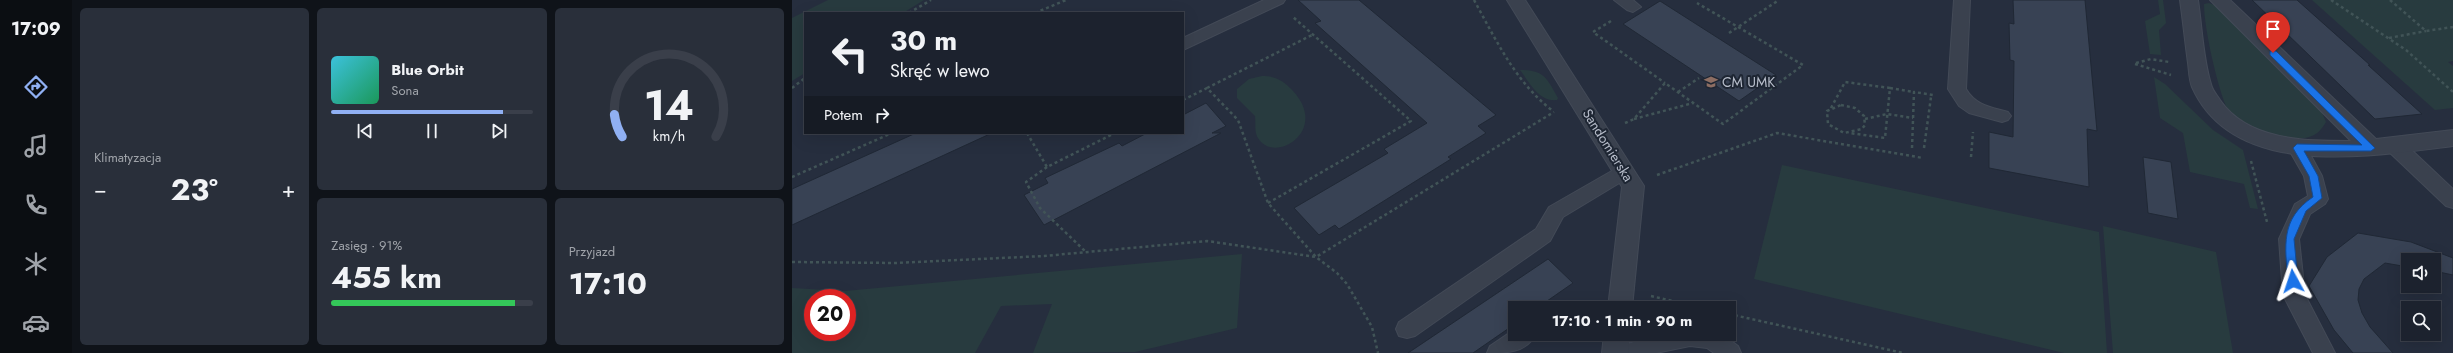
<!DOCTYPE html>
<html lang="pl">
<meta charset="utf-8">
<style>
body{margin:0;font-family:Jost,sans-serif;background:#292f3a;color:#f1f3f6;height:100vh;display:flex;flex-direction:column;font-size:15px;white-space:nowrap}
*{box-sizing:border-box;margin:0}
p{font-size:13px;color:#a0a4aa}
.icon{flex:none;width:22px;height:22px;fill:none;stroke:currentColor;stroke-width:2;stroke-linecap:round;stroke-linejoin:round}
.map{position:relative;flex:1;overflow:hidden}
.drawer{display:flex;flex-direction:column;gap:8px;padding:8px;background:#0f1319;width:720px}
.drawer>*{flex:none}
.guide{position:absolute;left:12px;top:12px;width:380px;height:122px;border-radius:0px;box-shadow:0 4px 16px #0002,0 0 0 1px #3a3f4a;background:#1c222e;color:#f1f3f6;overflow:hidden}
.controls{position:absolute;left:1609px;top:253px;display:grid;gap:8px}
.controls a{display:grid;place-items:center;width:40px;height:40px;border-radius:0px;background:#1c222e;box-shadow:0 4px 16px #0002,0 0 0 1px #3a3f4a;font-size:20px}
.speed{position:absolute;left:12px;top:289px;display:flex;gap:8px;font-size:20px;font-weight:700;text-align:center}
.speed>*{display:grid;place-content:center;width:52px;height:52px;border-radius:50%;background:#1c222e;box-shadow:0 4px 16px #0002,0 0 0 1px #3a3f4a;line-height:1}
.speed .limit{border:6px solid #d22;background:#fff;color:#111}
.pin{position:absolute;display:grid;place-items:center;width:34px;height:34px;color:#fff;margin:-41px -17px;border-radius:50% 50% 50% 0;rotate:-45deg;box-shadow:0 0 4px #0007}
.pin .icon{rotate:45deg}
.me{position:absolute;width:44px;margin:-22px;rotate:355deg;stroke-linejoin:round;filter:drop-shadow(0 0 3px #0008)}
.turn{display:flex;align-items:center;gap:14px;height:84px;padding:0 20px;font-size:18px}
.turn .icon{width:52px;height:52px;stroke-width:2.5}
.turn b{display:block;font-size:28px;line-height:34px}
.then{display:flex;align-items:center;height:38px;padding:0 20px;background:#0003;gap:8px;font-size:15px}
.big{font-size:30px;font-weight:700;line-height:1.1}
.drawer .widget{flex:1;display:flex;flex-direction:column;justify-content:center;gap:6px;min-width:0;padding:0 14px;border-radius:6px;background:#292f3a}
.drawer .dial{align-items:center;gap:0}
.dial svg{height:104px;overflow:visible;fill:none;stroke:#3a3f4a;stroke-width:7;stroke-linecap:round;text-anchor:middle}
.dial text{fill:#f1f3f6;stroke:none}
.song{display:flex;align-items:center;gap:12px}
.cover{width:48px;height:48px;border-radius:6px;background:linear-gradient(135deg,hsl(190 70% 55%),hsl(150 70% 35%))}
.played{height:4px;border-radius:2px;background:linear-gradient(90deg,#90b0f3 85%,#3a3f4a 85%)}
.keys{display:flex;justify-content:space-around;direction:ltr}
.heat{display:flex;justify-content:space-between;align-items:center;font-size:22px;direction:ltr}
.charge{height:6px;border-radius:3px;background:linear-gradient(90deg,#34c759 91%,#3a3f4a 0)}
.drawer .tiles{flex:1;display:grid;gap:8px;grid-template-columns:repeat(3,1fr)}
.widget:first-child{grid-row:span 2}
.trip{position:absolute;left:716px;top:301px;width:228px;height:40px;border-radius:0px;background:#1c222e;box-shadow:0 4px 16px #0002,0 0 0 1px #3a3f4a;font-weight:700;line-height:40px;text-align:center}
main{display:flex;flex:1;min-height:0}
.dock{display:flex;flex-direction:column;width:72px;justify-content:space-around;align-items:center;background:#0b0e12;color:#a0a4aa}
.dock .icon{width:28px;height:28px}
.dock .current{color:#90b0f3}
.dock b{font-size:18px;color:#f1f3f6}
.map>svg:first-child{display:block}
.green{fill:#283b3f;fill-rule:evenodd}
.building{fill:#384254;stroke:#202835}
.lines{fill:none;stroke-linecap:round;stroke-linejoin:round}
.service-casing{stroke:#434a57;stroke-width:2}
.minor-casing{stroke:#434a57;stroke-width:2}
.path{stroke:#415457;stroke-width:2.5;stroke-dasharray:3 3;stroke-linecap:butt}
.service{fill:#3a414e;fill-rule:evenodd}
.minor{fill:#3a414e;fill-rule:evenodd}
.route{fill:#1a73e8;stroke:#114b97}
.labels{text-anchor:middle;stroke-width:4;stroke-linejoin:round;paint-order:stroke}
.poi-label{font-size:14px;fill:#b6bcc9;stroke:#1e2633;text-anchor:start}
.street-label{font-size:14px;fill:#b6bcc9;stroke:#1e2633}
</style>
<main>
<nav class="dock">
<b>17:09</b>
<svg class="icon current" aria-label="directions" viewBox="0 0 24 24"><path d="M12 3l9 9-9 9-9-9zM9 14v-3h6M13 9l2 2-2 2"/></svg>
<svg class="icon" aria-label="music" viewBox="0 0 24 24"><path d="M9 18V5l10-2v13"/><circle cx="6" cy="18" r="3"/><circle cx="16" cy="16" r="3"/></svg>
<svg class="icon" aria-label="phone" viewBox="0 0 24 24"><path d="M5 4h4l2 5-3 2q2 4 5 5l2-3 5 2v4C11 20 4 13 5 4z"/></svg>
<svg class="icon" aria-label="climate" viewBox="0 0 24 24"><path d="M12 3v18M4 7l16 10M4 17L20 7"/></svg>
<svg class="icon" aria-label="car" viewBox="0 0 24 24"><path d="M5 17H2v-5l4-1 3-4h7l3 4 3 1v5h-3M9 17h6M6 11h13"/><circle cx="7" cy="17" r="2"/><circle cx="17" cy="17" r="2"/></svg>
</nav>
<section class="drawer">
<div class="tiles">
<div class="widget"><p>Klimatyzacja</p>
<div class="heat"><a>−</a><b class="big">23°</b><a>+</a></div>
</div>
<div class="widget">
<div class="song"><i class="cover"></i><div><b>Blue Orbit</b><p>Sona</p></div></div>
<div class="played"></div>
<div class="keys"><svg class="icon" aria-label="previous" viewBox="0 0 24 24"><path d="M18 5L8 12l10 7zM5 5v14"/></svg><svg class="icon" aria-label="pause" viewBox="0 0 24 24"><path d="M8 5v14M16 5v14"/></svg><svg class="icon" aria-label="next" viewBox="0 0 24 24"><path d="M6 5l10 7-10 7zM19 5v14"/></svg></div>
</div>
<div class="widget dial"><svg viewBox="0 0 100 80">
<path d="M14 69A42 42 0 1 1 86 69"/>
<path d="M14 69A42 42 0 0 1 8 52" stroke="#90b0f3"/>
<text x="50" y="56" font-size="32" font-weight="700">14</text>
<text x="50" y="72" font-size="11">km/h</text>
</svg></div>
<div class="widget"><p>Zasięg · 91%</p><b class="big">455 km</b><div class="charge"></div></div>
<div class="widget"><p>Przyjazd</p><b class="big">17:10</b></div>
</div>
</section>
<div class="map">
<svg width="1661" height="353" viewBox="0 0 1661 353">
<rect width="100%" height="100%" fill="#262e3e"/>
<!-- green -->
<g class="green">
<path d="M 36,0 L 132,0 L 111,13 L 13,13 L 13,73 L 0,81 L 0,18 Z"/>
<path d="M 1366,0 L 1371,0 L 1374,23 L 1367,30 L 1369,55 L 1358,54 L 1353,21 L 1368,14 Z"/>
<path d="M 1520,0 L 1661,0 L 1661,61 L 1656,62 L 1661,66 L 1661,108 L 1643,110 Z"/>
<path d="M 1417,3 L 1425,6 L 1528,108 L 1534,122 C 1530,129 1525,135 1517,137 C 1495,144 1444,127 1434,106 C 1425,85 1412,28 1412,4 Z"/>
<path d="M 728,70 C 753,70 755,79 766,98 L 765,100 C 747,102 737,82 728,70 Z"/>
<path d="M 470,76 C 484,76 492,81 501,91 C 538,131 482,165 466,138 C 462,132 464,123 463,116 L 445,98 L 445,89 L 457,79 Z"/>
<path d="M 1362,77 L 1373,84 L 1421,130 L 1451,150 L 1466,209 L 1458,208 L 1452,184 L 1398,172 L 1391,133 L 1368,118 Z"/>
<path d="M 990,165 L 1307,232 L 1315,353 L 1272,353 L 962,279 Z"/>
<path d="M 1311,226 L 1424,252 L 1441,353 L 1321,353 Z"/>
<path d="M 450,254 L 445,328 L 343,352 L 241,353 L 260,304 L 209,306 L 183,353 L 0,353 L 0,288 L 53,291 ZM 21,298 L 55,298 L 55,332 L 21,332 Z"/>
</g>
<!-- building -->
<g class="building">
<path d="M 506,0 L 567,0 L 704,115 L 686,126 L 694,133 L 656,157 L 659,159 L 547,229 L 543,225 L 527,235 L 502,208 L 596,153 L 592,149 L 635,123 L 523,23 L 529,21 Z"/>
<path d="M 1221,0 L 1293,0 L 1305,131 L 1295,129 L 1297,187 L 1197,168 L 1197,132 L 1221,137 L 1222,61 L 1218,60 L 1217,23 L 1222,24 Z"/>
<path d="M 1460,0 L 1505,0 L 1578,65 L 1576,65 L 1630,114 L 1583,119 Z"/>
<path d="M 868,1 L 984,75 L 947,101 L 831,24 Z"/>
<path d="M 414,103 L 434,126 L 420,133 L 429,133 L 252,225 L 232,195 L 256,183 L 253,178 L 327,143 L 330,146 L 355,133 L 391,133 L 391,115 Z"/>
<path d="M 124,133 L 200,133 L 0,225 L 0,189 Z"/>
<path d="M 1351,157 L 1379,162 L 1386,219 L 1356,213 Z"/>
<path d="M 1566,233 L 1619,242 L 1661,258 L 1661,275 L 1642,271 L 1642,260 L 1616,260 L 1616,267 L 1593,263 L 1572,279 L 1567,289 L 1566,300 L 1570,313 L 1578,327 L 1601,353 L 1561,353 L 1542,330 L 1517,286 L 1535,257 Z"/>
<path d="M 756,259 L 781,283 L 745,308 L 723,308 L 723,324 L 681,353 L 616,353 Z"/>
</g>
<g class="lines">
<!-- service casing -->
<g class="service-casing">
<g id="service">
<path d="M 472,0 L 493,0 L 491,3 L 391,50 L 391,38 Z"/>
<path d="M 822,0 L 841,0 L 849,7 L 841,12 L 835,10 Z"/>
<path d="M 1162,0 L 1178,0 L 1174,89 C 1184,106 1199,107 1216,112 L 1219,116 L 1216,120 L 1210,122 L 1177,113 L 1167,106 L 1156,89 Z"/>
<path d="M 1602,138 L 1609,140 L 1661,189 L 1661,208 L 1654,206 L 1595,150 L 1593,145 L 1595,140 Z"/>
<path d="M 1505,141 L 1512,143 L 1530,176 L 1536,199 L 1533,204 L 1518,214 L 1507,239 L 1513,295 L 1543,353 L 1521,353 L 1491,295 L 1487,239 L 1503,204 L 1516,196 L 1512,176 L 1496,148 L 1498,143 Z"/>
<path d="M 832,164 L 839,166 L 841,171 L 839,176 L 771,217 L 758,241 L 623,336 L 615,338 L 607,336 L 604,329 L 607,322 L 744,229 L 757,207 Z"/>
<path d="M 723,329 L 723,334 L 744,334 C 734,353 715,353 695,353 L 698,346 Z"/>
<path d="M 863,334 L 930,334 L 946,346 L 949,353 L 922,353 L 915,348 L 898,346 L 864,353 L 828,353 L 831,346 Z"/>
</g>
</g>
<!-- minor casing -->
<g class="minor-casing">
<g id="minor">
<path d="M 715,0 L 733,0 L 852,186 L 840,308 L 816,308 L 830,187 Z"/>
<path d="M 1388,0 L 1406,0 C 1410,27 1411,58 1419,84 C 1420,90 1425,95 1428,100 C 1456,141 1515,141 1559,141 L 1418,0 L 1438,0 L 1584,139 L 1661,130 L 1661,146 C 1579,156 1442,181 1400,87 C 1397,80 1397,70 1396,63 C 1393,42 1391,21 1388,0 Z"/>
<path d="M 812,334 L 838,334 L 836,353 L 810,353 Z"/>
</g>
</g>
<!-- path -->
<g class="path">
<path d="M 682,0 C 704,40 724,83 761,111"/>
<path d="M 1539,0 L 1614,50 L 1661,92"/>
<path d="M 1598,0 L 1634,31 L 1661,27"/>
<path d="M 117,13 L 139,0"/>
<path d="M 243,13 L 274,0"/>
<path d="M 819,21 L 801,32 L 873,83"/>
<path d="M 937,33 L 987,0"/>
<path d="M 1597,38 L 1634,31"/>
<path d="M 1344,63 L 1359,59 L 1377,62"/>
<path d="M 1343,64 L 1379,75"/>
<path d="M 0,88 L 13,78"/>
<path d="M 415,88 L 520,35"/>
<path d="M 1098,88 L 1122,92"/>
<path d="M 886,92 L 907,78"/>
<path d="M 391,100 L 415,88 L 446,120 L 476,203 L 524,257 L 762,112"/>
<path d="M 1049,105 L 1063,108 L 1072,116 L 1073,125 L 1070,129 L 1052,133 L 1036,124 L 1035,111 Z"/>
<path d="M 1039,108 L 1053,82 L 1098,88 L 1093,138 L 1058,133"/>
<path d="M 842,119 L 901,103"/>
<path d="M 1073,119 L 1095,114 L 1121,118"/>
<path d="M 833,123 L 842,119 L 873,83 L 931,124 L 1011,65 L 905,3"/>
<path d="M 235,133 L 255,167 L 323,133"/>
<path d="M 1120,148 L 1122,92 L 1141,95"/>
<path d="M 1132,148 L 1139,97"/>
<path d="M 1179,157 L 1181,132"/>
<path d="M 1459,161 L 1475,222"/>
<path d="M 255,167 L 234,182 L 248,208 L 294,252"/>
<path d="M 865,175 L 985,133 L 1131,158"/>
<path d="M 0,177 L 100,133"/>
<path d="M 476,203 L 619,121 L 501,17"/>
<path d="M 0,262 L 103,263 L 252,256 L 415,241 L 524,257 L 545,273 L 555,284 L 580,327 L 586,353"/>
<path d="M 859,296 L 911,308"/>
<path d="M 937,314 L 1111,353"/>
</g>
<!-- service -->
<use href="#service" class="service"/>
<!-- minor -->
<use href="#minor" class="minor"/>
</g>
<!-- route -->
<path class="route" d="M 1478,51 L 1484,51 L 1583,148 L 1579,151 L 1512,151 L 1526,176 L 1530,198 L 1514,211 L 1502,239 L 1506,281 L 1501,285 L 1496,281 C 1493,246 1488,219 1521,197 L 1517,176 L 1501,148 L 1505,144 L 1570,145 L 1478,55 Z"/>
<!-- icons -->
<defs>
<g id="university-bare" transform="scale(1.08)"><path d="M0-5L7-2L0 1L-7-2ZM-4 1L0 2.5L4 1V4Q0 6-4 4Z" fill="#8d6e63" stroke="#1e2633" stroke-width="2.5" paint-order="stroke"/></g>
</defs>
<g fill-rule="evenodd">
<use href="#university-bare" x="919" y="82"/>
</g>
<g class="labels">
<!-- poi labels -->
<g class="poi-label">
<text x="930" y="87">CM UMK</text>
</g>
<!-- street labels -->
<g class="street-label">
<text transform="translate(816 145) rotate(58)" y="5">Sandomierska</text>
</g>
</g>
</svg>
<div class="controls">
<a><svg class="icon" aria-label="sound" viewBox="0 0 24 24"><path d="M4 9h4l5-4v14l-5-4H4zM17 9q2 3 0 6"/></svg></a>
<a><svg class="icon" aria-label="search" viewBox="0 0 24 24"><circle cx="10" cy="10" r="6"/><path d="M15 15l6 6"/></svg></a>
</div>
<div class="speed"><div class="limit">20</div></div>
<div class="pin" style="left:1481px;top:53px;background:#d93025"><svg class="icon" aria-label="arrive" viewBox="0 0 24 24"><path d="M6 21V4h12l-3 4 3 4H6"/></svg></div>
<svg class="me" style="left:1501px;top:281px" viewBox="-20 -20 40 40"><path d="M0-17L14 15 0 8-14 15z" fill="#1a73e8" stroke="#fff" stroke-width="4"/></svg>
<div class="trip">17:10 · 1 min · 90 m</div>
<div class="guide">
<div class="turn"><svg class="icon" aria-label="left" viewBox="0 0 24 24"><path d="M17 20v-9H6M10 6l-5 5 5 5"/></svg><div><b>30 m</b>Skręć w lewo</div></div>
<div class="then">Potem<svg class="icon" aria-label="right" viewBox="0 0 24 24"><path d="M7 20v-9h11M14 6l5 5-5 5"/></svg></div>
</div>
</div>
</main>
